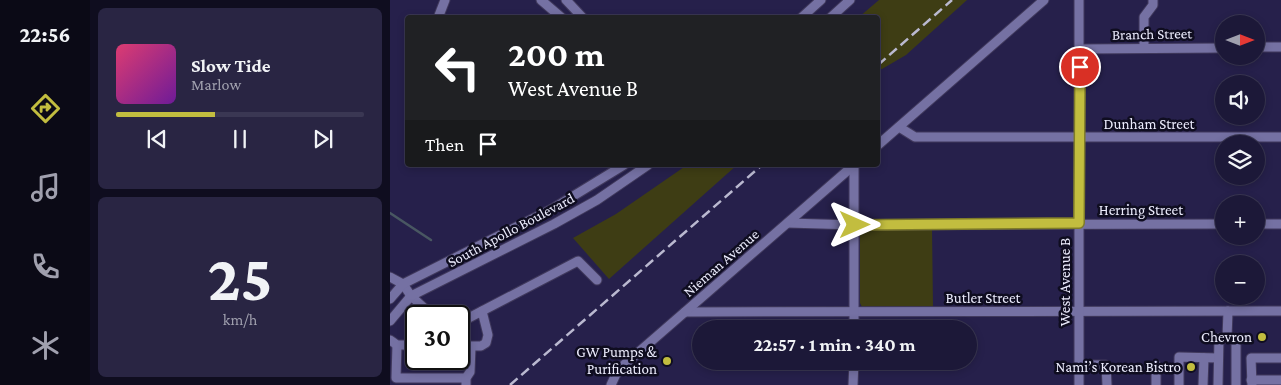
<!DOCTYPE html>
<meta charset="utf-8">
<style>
body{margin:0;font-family:"Crimson Pro",serif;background:#292543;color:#f1f3f6;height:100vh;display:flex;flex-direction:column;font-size:19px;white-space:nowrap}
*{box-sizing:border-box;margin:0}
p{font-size:16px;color:#a0a0ae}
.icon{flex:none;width:28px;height:28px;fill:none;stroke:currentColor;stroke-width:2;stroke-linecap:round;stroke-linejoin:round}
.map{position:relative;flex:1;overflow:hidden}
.sheet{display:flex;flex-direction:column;gap:8px;padding:8px;background:#0f0d1f;width:300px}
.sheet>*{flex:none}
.guide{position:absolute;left:15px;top:15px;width:475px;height:152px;border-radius:5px;box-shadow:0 2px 8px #0003,0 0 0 1px #3a3753;background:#202124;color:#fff;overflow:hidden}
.needle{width:32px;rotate:90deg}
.controls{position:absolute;left:825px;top:15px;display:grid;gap:10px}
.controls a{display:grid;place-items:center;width:50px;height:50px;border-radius:50%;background:#1c1838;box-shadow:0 2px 8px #0003,0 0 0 1px #3a3753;font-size:25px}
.speed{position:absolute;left:15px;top:305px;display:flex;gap:10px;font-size:25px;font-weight:700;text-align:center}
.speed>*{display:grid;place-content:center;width:65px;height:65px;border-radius:50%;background:#1c1838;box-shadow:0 2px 8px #0003,0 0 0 1px #3a3753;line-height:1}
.speed .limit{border:2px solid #111;border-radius:8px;background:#fff;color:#111}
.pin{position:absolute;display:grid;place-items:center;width:42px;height:42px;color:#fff;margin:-21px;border:2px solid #fff;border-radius:50%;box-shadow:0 1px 5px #0007}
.me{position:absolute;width:55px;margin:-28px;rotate:90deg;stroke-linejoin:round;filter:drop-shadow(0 0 4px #0008)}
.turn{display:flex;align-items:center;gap:18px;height:105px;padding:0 20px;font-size:22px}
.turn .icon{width:65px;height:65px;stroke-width:2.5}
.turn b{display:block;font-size:35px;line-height:42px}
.then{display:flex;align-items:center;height:48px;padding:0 20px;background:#0003;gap:10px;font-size:19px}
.sheet .widget{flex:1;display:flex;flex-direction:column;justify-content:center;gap:8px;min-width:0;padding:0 18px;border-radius:8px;background:#292543}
.sheet .dial{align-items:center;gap:0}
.dial b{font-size:65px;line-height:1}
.song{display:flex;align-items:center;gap:15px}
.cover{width:60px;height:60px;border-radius:8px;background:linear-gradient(135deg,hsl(340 70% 55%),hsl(280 70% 35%))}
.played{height:5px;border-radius:2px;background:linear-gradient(90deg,#c2bd3f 40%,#3a3753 40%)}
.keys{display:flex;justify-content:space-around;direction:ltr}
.trip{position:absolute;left:302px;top:320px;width:285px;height:50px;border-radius:25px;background:#1c1838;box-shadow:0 2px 8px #0003,0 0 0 1px #3a3753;font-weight:700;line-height:50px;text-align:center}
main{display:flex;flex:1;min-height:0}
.menu{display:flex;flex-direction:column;width:90px;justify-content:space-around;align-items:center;background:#0b0a16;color:#a0a0ae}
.menu .icon{width:35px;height:35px}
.menu .active{color:#c2bd3f}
.menu b{font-size:22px;color:#f1f3f6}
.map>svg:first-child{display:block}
.green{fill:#3e3d14}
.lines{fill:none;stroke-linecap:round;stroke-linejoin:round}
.stream{stroke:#495762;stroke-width:2.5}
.minor-casing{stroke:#40395c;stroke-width:11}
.minor{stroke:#7571a3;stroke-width:9}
.rail{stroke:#bab9d0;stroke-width:2.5;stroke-dasharray:10 5;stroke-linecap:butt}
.route-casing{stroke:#7e7b29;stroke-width:12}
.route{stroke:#c2bd3f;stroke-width:9}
.poi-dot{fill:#c2bd3f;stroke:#0f0d20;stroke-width:2}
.labels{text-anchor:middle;stroke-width:5;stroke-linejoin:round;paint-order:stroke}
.street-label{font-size:15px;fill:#ececfd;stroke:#0f0d20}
.poi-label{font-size:15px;fill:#ececfd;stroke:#0f0d20;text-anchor:end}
</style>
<main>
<nav class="menu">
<b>22:56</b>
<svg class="icon active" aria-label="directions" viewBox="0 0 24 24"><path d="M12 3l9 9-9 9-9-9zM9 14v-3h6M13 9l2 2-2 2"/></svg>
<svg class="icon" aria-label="music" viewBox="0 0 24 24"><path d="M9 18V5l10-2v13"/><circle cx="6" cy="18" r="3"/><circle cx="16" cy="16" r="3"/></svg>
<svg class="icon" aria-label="phone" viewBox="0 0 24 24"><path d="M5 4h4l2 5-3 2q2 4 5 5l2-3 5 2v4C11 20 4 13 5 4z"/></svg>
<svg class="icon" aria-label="climate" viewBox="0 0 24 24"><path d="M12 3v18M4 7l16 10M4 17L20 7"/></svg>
</nav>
<section class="sheet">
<div class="widget">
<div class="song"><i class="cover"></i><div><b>Slow Tide</b><p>Marlow</p></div></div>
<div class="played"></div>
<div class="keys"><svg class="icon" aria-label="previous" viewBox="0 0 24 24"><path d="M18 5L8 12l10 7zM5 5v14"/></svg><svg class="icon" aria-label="pause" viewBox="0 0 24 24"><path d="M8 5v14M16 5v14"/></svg><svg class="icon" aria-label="next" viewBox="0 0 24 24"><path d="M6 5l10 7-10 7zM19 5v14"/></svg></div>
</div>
<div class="widget dial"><b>25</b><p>km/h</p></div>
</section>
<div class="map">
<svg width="891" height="385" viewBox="0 0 891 385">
<rect width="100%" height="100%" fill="#26204b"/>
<!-- green -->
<g class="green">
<path d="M 489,0 L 577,0 L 516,55 L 492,69 L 488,69 L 488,18 L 469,17 Z"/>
<path d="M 297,165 L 347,165 L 219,279 L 183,238 L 226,214 Z"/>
<path d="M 542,228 L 543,308 L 473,309 L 470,303 L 470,234 L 475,229 Z"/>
</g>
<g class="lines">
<!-- stream -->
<path class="stream" d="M 0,213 L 41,240"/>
<!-- minor casing -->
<g class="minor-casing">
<g id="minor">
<path d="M 151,0 L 172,18"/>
<path d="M 176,0 L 193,18"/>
<path d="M 48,18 L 55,0"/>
<path d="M 411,18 L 431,0"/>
<path d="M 440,18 L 460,0"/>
<path d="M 866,47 L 891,47"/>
<path d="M 754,48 L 754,17 L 763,5 L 763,0"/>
<path d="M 690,49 L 834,48"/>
<path d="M 509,127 L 525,137 L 891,137"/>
<path d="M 488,145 L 654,0"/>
<path d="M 398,223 L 465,225 L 834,224"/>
<path d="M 866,224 L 891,224"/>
<path d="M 0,277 L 13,284 L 21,296 L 43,316"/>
<path d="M 0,299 L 13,284 L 162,209 L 234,165"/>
<path d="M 295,312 L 891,311"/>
<path d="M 0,321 L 21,296 L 164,224 L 207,200 L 258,165"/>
<path d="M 69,323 L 188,261 L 207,280"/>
<path d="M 464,329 L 464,165"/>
<path d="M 837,338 L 838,311"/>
<path d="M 0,340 L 7,345 L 26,345"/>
<path d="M 7,345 L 6,378 L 76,378"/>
<path d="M 69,346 L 91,346 L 96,343 L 98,335 L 92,311"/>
<path d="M 689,365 L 716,365 L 717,385"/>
<path d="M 766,365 L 766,385"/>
<path d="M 861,380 L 891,380"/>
<path d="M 76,385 L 76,378 L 80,372 L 81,347"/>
<path d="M 221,385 L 227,372 L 235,364 L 464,165"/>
<path d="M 463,385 L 464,361"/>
<path d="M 689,385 L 689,0"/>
<path d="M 789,385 L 789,357 L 828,358"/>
<path d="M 813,385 L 814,358"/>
<path d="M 828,385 L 829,338 L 846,338 L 846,385"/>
<path d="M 862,385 L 861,358 L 891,358"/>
</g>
</g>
<!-- minor -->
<use href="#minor" class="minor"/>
<!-- rail -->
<g class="rail">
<path d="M 488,65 L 562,0"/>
<path d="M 120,385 L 372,165"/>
</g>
</g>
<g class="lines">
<!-- route casing -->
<g class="route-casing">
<path id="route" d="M 465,225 L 689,223 L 690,67"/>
</g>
<!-- route -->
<use href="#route" class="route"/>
</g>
<!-- markers -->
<g class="poi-dot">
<circle cx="872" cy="337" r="5"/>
<circle cx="277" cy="361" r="5"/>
<circle cx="801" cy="367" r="5"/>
</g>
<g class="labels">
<!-- street labels -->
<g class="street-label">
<text transform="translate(762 34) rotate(-1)" y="5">Branch Street</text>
<text x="759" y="129">Dunham Street</text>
<text x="751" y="215">Herring Street</text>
<text transform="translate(121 230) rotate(-28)" y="5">South Apollo Boulevard</text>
<text transform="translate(331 263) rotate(-41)" y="5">Nieman Avenue</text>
<text transform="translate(675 282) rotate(-90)" y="5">West Avenue B</text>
<text x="593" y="303">Butler Street</text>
</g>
<!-- poi labels -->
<g class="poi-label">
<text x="862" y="342">Chevron</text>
<text x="267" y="357">GW Pumps &amp;<tspan x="267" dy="17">Purification</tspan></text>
<text x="791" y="372">Nami’s Korean Bistro</text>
</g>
</g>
</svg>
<div class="controls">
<a><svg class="needle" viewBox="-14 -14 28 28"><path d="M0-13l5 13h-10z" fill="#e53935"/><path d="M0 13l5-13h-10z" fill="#a0a0ae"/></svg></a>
<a><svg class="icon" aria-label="sound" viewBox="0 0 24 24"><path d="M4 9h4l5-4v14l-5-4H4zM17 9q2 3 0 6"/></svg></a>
<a><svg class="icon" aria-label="layers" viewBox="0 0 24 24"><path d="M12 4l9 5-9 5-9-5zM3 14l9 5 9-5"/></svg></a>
<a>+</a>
<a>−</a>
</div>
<div class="speed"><div class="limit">30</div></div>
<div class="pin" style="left:690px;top:67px;background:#d93025"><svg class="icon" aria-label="arrive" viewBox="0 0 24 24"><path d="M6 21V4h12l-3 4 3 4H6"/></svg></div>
<svg class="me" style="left:465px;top:225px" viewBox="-20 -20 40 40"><path d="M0-17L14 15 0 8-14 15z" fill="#c2bd3f" stroke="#fff" stroke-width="4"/></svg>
<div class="trip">22:57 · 1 min · 340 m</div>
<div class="guide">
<div class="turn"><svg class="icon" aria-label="left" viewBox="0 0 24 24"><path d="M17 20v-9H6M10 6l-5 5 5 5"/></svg><div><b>200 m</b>West Avenue B</div></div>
<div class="then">Then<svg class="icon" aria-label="arrive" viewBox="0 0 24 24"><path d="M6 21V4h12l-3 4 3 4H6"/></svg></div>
</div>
</div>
</main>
